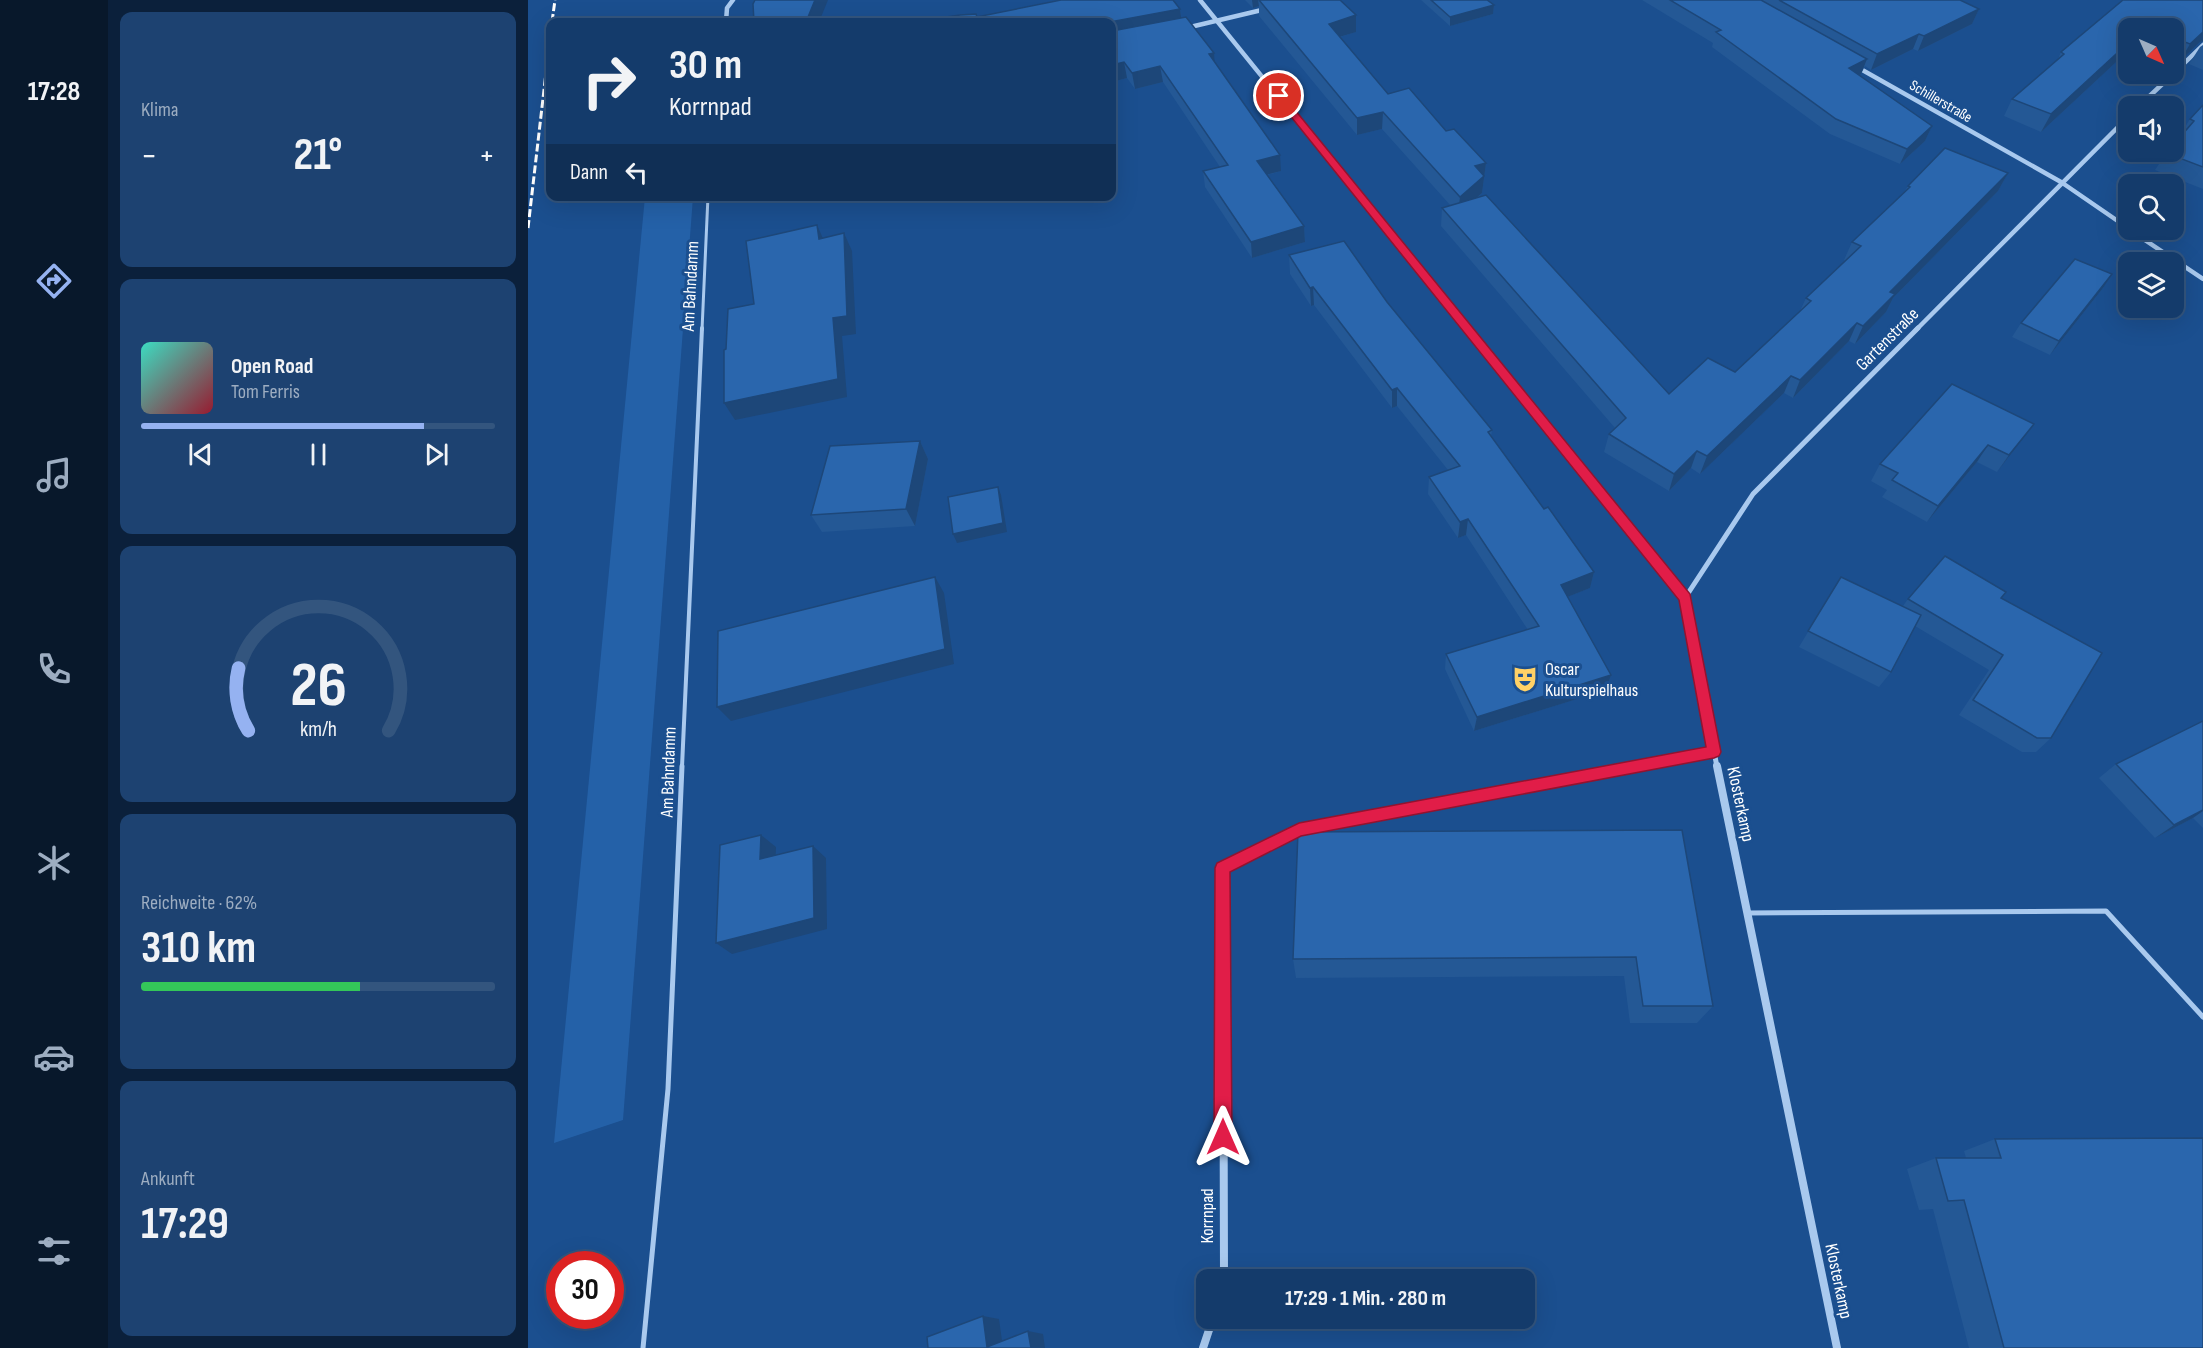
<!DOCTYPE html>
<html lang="de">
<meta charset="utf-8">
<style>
body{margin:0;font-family:"Sofia Sans Condensed",sans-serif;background:#1d4271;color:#f1f3f6;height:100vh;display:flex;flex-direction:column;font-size:22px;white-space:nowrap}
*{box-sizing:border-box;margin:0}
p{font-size:20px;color:#9dadc1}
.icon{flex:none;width:33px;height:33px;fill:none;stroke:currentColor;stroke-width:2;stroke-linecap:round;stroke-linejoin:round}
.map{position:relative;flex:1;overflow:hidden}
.sheet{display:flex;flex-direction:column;gap:12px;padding:12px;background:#0b203b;width:420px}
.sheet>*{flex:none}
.hud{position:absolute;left:18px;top:18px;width:570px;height:183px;border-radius:12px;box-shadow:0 6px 24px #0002,0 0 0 2px #33557e;background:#143b6b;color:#f1f3f6;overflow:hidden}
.needle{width:39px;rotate:135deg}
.controls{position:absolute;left:1590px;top:18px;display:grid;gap:12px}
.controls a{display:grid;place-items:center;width:66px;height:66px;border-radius:12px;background:#143b6b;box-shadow:0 6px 24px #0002,0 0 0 2px #33557e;font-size:30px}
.speed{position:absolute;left:18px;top:1251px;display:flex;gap:12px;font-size:30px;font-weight:700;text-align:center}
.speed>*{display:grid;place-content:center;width:78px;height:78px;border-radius:50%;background:#143b6b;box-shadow:0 6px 24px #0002,0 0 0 2px #33557e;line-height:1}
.speed .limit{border:9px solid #d22;background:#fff;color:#111}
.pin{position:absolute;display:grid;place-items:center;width:51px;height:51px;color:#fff;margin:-26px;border:3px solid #fff;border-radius:50%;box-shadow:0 2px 6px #0007}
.me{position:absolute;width:66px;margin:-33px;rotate:0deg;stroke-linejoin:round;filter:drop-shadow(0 0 4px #0008)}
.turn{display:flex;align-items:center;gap:21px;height:126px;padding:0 24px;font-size:27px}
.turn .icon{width:78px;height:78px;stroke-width:2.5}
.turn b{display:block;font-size:42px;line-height:51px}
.then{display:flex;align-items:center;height:57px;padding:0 24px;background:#0003;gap:12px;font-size:22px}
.big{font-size:45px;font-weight:700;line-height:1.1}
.sheet .tile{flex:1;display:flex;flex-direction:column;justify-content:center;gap:9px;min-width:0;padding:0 21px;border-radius:12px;background:#1d4271}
.sheet .dial{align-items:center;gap:0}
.dial svg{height:156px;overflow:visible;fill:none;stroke:#33557e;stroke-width:7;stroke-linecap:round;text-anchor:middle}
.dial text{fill:#f1f3f6;stroke:none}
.song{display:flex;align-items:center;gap:18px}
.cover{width:72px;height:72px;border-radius:9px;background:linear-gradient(135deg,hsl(170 70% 55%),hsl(350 70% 35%))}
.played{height:6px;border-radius:3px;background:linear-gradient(90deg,#95b2f1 80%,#33557e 80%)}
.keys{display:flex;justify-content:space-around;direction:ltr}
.heat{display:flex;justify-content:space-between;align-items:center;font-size:33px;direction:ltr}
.charge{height:9px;border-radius:4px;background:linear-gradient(90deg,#34c759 62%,#33557e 0)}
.trip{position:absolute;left:668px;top:1269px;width:339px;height:60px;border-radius:12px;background:#143b6b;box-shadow:0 6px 24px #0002,0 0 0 2px #33557e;font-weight:700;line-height:60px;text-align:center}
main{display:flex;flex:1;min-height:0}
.tabs{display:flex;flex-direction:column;width:108px;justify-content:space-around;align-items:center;background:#08182b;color:#9dadc1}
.tabs .icon{width:42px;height:42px}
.tabs .on{color:#95b2f1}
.tabs b{font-size:27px;color:#f1f3f6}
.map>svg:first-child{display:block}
.green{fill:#2461a8}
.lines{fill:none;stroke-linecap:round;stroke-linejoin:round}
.lane-far2{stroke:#a9c9ee;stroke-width:3}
.lane-far1{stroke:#a9c9ee;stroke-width:4}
.lane{stroke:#a9c9ee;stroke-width:5}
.street-far2{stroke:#a9c9ee;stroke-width:4.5}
.street-far1{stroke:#a9c9ee;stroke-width:5}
.street{stroke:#a9c9ee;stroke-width:8}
.rail{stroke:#fff;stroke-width:3;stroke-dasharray:8 3;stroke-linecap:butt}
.wall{fill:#245895}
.shaded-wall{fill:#1d4779}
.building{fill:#2a66ad;stroke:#1d4779;stroke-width:1.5}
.route{fill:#e11d48;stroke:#92132f;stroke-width:1.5}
.labels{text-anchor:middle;stroke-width:6;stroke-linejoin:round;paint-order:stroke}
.far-street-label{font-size:15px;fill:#fff;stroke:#1b4f8f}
.street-label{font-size:18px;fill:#fff;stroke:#1b4f8f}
.poi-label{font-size:18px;fill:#fff;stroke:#1b4f8f;text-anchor:start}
</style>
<main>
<nav class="tabs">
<b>17:28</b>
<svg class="icon on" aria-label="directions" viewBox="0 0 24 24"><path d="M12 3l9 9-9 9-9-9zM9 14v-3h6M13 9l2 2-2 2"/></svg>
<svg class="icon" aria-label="music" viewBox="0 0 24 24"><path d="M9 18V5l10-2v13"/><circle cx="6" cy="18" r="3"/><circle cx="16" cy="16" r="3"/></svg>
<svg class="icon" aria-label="phone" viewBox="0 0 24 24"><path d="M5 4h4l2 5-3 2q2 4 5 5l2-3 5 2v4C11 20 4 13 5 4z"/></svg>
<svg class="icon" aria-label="climate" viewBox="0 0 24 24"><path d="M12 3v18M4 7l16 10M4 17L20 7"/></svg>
<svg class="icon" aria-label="car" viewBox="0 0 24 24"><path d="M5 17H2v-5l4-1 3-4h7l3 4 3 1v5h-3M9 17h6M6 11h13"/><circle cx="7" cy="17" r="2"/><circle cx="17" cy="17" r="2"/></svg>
<svg class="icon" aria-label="filters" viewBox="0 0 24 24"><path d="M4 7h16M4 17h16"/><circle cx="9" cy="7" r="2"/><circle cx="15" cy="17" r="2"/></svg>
</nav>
<section class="sheet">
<div class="tile"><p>Klima</p>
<div class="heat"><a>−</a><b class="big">21°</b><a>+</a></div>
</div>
<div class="tile">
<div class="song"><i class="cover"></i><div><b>Open Road</b><p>Tom Ferris</p></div></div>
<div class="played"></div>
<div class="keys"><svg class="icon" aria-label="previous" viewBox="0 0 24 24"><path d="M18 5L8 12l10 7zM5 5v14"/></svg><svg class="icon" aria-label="pause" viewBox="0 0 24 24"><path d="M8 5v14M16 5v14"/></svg><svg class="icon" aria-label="next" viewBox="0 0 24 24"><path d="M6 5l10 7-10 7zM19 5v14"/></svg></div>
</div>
<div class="tile dial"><svg viewBox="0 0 100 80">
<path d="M14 69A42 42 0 1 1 86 69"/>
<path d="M14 69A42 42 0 0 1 9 37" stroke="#95b2f1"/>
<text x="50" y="56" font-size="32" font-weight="700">26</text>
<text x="50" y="72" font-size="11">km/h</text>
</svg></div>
<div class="tile"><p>Reichweite · 62%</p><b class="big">310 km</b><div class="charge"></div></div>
<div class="tile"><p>Ankunft</p><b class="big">17:29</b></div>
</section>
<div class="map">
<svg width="1675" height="1348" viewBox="0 0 1675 1348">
<rect width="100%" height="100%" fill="#1b4f8f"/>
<!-- green -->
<path class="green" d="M 117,197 L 165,197 L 95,1120 L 26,1143 Z"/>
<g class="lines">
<!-- lane-far2 -->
<path class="lane-far2" d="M 174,330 L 180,196"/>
<!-- lane-far1 -->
<path class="lane-far1" d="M 154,767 L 174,328"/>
<!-- lane -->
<g class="lane">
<path d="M 1220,913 L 1578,911 L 1675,1017"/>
<path d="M 115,1348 L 140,1089 L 154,766"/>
</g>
<!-- street-far2 -->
<g class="street-far2">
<path d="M 672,0 L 939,330"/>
<path d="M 198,22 L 199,8 L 205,0"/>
<path d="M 658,28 L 738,9"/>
<path d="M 1329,67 L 1533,182 L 1600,228"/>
<path d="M 1646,73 L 1675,45"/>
<path d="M 1611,106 L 1645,74"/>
<path d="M 1602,230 L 1675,279"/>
<path d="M 1388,330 L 1600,117"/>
</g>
<!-- street-far1 -->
<g class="street-far1">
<path d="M 938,328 L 1157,598 L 1189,767"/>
<path d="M 1157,598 L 1225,494 L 1390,328"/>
<path d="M 1101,767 L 1186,751"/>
</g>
<!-- street -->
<g class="street">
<path d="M 1189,766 L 1309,1348"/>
<path d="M 696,1280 L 695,868 L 771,830 L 1109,766"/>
<path d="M 675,1348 L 685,1318"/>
</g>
<!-- rail -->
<g class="rail">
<path d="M 24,22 L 27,0"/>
<path d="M 0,228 L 22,38"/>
</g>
</g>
<!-- wall -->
<g class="wall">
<path d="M 717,0 L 812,0 L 828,32 L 812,37 L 860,94 L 918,131 L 958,163 L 954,193 L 949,198 L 1141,394 L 1207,372 L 1272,311 L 1278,298 L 1317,261 L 1316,260 L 1324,242 L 1376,192 L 1380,186 L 1480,173 L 1470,191 L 1365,298 L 1358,312 L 1327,344 L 1321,341 L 1265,398 L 1256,393 L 1172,474 L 1163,468 L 1141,491 L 1076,452 L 1081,434 L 1087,428 L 913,226 L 914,208 L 923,206 L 854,129 L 829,135 L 731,16 L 731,6 L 725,8 Z"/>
<path d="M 893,0 L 959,0 L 966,5 L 965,14 L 922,26 Z"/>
<path d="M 1114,0 L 1432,0 L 1451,9 L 1444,24 L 1390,51 L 1385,49 L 1343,70 L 1337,66 L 1333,74 L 1331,75 L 1404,126 L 1397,141 L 1372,164 L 1302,134 L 1184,47 L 1185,43 Z"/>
<path d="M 1675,0 L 1675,41 L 1672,42 L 1652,61 L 1646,59 L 1646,28 L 1600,28 L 1600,51 L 1513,132 L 1476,116 L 1484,99 L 1530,59 L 1533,52 Z"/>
<path d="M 652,9 L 653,18 L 686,53 L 686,62 L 753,171 L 739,175 L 776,226 L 777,242 L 724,258 L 677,187 L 675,171 L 692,167 L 635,82 L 607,89 L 599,78 L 584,82 L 584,22 L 449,17 Z"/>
<path d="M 1675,45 L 1675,70 L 1661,64 L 1672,47 Z"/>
<path d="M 1675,105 L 1675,189 L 1627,170 L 1639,152 L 1652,137 L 1651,137 L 1662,119 Z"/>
<path d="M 761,255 L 859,302 L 964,430 L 963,437 L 1016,509 L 1066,572 L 1062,588 L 1039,597 L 1083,675 L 1078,690 L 946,731 L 917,669 L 918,654 L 1000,630 L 938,535 L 930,538 L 900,494 L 901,477 L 920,470 L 869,406 L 864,408 L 786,305 L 783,306 L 762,274 Z"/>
<path d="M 1584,274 L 1575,288 L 1522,355 L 1484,337 L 1493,323 Z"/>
<path d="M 1424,384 L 1493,441 L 1469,472 L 1449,462 L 1399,522 L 1354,497 L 1359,490 L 1343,481 L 1352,464 Z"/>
<path d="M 392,441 L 400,459 L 387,526 L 294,532 L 283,515 Z"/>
<path d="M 1313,577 L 1375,606 L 1380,599 L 1473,598 L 1523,738 L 1508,752 L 1494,752 L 1431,715 L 1461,670 L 1387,626 L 1363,672 L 1351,687 L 1271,647 Z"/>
<path d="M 1675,721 L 1675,828 L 1665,818 L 1627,838 L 1571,778 L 1588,764 Z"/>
<path d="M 1154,830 L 1185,1006 L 1169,1023 L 1102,1023 L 1096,976 L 768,978 L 765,959 Z"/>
<path d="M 1467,1139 L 1675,1348 L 1441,1348 L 1405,1209 L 1391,1210 L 1379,1169 L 1408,1158 L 1438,1158 L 1436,1151 Z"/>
</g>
<!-- shaded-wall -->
<g class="shaded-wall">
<path d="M 287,0 L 300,0 L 291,22 L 278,22 Z"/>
<path d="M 724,0 L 730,0 L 731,6 L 725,8 Z"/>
<path d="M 966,5 L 965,14 L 922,26 L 922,17 Z"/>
<path d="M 652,9 L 654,25 L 584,39 L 584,22 Z"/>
<path d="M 1451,9 L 1444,24 L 1390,51 L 1396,36 Z"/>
<path d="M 828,15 L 828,32 L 801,40 L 801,24 Z"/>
<path d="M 1675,32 L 1675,41 L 1672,42 L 1652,61 L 1662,44 Z"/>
<path d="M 1391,34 L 1385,49 L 1343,70 L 1349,54 Z"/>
<path d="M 1600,43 L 1600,51 L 1513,132 L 1523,114 Z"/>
<path d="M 686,53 L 687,69 L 681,54 Z"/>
<path d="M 1339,59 L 1333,74 L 1315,84 L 1321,68 Z"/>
<path d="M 596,62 L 599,78 L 584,82 L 584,65 Z"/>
<path d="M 632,66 L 635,82 L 607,89 L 604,73 Z"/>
<path d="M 855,112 L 854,129 L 829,135 L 829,118 Z"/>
<path d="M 1404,126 L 1397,141 L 1372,164 L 1379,149 Z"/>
<path d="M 752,155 L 753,171 L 730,177 L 729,161 Z"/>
<path d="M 958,163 L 954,193 L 930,214 L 932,197 L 947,166 Z"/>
<path d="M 1480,173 L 1470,191 L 1365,298 L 1358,312 L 1327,344 L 1335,326 L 1362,292 Z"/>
<path d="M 289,225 L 297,243 L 291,239 Z"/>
<path d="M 776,226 L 777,242 L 724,258 L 723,242 Z"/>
<path d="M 316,233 L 324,251 L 328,334 L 314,336 L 319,397 L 207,420 L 196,403 L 305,318 Z"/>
<path d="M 1584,274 L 1575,288 L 1522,355 L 1531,341 Z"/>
<path d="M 785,287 L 786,305 L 783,306 L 782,288 Z"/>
<path d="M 1329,323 L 1321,341 L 1265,398 L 1272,380 Z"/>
<path d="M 1263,376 L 1256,393 L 1172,474 L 1179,456 Z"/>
<path d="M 869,388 L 869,406 L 864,408 L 864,390 Z"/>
<path d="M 1506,424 L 1493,441 L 1469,472 L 1481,455 Z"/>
<path d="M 392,441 L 400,459 L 387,526 L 378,509 Z"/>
<path d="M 1460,445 L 1449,462 L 1399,522 L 1410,506 Z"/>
<path d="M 1169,451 L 1163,468 L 1141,491 L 1146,474 Z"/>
<path d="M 470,487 L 473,495 L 479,532 L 429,543 L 425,534 Z"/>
<path d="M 940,519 L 938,535 L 930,538 L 932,522 Z"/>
<path d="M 1066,572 L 1062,588 L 1029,601 L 1033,585 Z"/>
<path d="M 407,577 L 416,593 L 426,664 L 203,721 L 189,707 Z"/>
<path d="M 1083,675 L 1078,690 L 946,731 L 949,717 Z"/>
<path d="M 1675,810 L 1675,811 L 1665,818 L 1627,838 L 1646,825 Z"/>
<path d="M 233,835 L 248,847 L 247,871 L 232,859 Z"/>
<path d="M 285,846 L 298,858 L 299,929 L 204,954 L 188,943 Z"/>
<path d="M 455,1316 L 471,1319 L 475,1348 L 459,1347 Z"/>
<path d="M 500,1331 L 515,1334 L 517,1348 L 503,1348 Z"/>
</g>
<!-- building -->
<g class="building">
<path d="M 227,0 L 287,0 L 278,22 L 226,22 L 225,4 Z"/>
<path d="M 533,0 L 645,0 L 652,9 L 582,22 L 384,22 L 432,15 L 448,14 L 449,17 Z"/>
<path d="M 731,0 L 812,0 L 828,15 L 801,24 L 860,94 L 881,88 L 918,131 L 926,129 L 958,163 L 947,166 L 956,176 L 932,197 L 855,112 L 829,118 Z"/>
<path d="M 903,0 L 959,0 L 966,5 L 922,17 Z"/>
<path d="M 1142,0 L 1233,0 L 1339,59 L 1321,68 L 1404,126 L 1379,149 L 1308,119 L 1188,32 L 1193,30 Z"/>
<path d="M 1251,0 L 1432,0 L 1451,9 L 1396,36 L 1391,34 L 1349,54 Z"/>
<path d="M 1595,0 L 1675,0 L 1675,32 L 1662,44 L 1646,38 L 1646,28 L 1600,28 L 1600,43 L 1523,114 L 1484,99 L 1536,54 L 1533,52 Z"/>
<path d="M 658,17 L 686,53 L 681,54 L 752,155 L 729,161 L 776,226 L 723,242 L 675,171 L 700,165 L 632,66 L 604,73 L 596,62 L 584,65 L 584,31 Z"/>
<path d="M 1675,105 L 1675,167 L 1638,153 L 1639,152 L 1646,152 L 1646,144 L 1666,121 L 1662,119 Z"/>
<path d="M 1417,148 L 1480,173 L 1362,292 L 1367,294 L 1335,326 L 1329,323 L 1272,380 L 1263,376 L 1179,456 L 1169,451 L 1146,474 L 1081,434 L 1098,418 L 914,208 L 958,195 L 1141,394 L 1180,358 L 1207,372 L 1283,301 L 1278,298 L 1333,246 L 1324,242 L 1382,187 L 1380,186 Z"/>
<path d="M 289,225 L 291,239 L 316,233 L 319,316 L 305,318 L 310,379 L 196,403 L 196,350 L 198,349 L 200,309 L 226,304 L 218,241 Z"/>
<path d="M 816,241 L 859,302 L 964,430 L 960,432 L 1016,509 L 1020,507 L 1066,572 L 1033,585 L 1083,675 L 949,717 L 918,654 L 1011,626 L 940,519 L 932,522 L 901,477 L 932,466 L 869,388 L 864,390 L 785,287 L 782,288 L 761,255 Z"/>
<path d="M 1547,259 L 1584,274 L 1531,341 L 1493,323 Z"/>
<path d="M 1424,384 L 1506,424 L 1481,455 L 1460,445 L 1410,506 L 1364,480 L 1370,473 L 1352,464 Z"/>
<path d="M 392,441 L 378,509 L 283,515 L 302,446 Z"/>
<path d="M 470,487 L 475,523 L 425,534 L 420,497 Z"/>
<path d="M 1417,556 L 1478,592 L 1473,598 L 1574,653 L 1523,738 L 1509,738 L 1445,700 L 1475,655 L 1380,599 Z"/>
<path d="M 407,577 L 417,649 L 189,707 L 190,631 Z"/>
<path d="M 1313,577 L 1393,615 L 1363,672 L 1280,631 Z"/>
<path d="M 1675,721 L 1675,810 L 1646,825 L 1588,764 Z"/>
<path d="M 1154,830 L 1185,1006 L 1115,1006 L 1108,957 L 765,959 L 770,832 Z"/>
<path d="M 233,835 L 232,859 L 285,846 L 286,918 L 188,943 L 192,845 Z"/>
<path d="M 1675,1138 L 1675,1348 L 1476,1348 L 1436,1200 L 1420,1201 L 1408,1158 L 1473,1158 L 1467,1139 Z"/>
<path d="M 455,1316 L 459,1347 L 500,1331 L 503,1348 L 400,1348 L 399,1337 Z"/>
</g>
<!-- route -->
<path class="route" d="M 751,93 L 754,94 L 1162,594 L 1193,752 L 1191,756 L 1186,758 L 773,836 L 702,872 L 704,1137 L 701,1143 L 695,1145 L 689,1143 L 686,1137 L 687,868 L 689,863 L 771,823 L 1178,747 L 1151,600 L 748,98 L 747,96 Z"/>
<!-- icons -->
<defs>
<g id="theatre-bare" transform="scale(2.07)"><path d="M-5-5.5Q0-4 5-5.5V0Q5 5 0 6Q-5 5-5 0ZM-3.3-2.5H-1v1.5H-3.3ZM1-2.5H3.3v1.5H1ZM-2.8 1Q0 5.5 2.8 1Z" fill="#ffd166" stroke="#1b4f8f" stroke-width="2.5" paint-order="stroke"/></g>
</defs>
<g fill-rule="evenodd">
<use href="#theatre-bare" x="997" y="679"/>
</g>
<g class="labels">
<!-- far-street labels -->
<g class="far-street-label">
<text transform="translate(1413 101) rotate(30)" y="5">Schillerstraße</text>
</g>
<!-- street labels -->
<g class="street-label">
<text transform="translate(162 286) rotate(-87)" y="6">Am Bahndamm</text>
<text transform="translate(1359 339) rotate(-45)" y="6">Gartenstraße</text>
<text transform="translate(140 772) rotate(-88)" y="6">Am Bahndamm</text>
<text transform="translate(1213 804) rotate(78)" y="6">Klosterkamp</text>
<text transform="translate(679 1216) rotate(-90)" y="6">Korrnpad</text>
<text transform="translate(1311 1281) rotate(78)" y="6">Klosterkamp</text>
</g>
<!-- poi labels -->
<g class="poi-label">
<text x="1017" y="675">Oscar<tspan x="1017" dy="21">Kulturspielhaus</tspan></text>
</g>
</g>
</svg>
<div class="controls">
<a><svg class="needle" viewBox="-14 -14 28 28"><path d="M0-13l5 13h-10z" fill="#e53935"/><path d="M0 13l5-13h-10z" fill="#9dadc1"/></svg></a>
<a><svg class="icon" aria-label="sound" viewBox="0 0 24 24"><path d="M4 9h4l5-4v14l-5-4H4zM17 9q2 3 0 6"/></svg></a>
<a><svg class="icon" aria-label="search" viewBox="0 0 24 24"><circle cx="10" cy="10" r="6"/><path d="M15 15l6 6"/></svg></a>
<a><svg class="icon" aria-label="layers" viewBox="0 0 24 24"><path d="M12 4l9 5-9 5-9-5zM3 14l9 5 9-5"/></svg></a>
</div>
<div class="speed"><div class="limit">30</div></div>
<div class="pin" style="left:751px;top:96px;background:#d93025"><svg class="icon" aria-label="arrive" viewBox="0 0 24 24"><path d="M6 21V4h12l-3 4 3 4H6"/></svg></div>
<svg class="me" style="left:695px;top:1137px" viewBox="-20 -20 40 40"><path d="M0-17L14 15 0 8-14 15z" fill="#e11d48" stroke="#fff" stroke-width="4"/></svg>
<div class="trip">17:29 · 1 Min. · 280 m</div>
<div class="hud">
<div class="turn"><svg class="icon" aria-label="right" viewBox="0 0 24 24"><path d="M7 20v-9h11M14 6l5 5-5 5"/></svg><div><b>30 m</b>Korrnpad</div></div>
<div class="then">Dann<svg class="icon" aria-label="left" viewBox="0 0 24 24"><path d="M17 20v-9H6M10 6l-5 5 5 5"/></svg></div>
</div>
</div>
</main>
